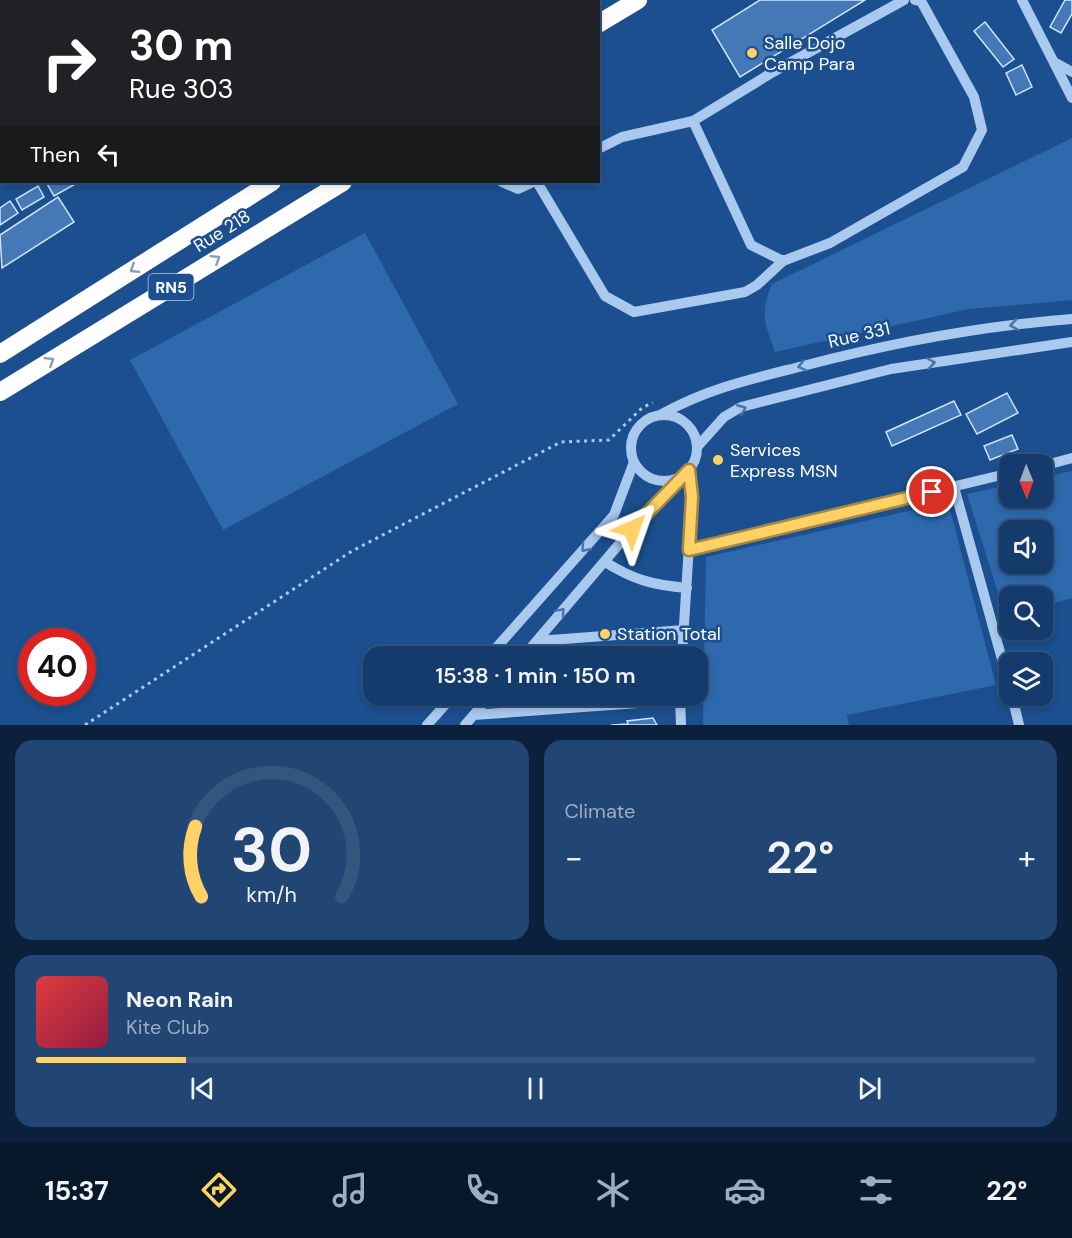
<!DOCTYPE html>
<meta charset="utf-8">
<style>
body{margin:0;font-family:"DM Sans",sans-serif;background:#214673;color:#f1f3f6;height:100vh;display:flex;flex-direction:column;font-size:22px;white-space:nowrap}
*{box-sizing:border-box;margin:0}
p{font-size:20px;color:#9dadc1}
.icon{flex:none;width:33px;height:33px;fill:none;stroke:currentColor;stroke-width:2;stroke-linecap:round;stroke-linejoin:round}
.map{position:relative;height:725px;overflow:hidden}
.side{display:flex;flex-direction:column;gap:15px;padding:15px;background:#0b203b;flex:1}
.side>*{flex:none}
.banner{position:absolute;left:0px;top:0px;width:600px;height:183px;box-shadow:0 3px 9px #0003,0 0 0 2px #33557e;background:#202124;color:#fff;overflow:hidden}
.needle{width:39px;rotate:179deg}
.fabs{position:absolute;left:999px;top:454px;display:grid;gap:12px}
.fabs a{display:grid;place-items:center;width:54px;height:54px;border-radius:12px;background:#143b6b;box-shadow:0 3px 9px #0003,0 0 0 2px #33557e;font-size:30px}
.speed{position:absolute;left:18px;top:628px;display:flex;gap:12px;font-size:30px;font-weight:700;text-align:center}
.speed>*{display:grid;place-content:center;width:78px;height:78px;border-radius:50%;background:#143b6b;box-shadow:0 3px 9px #0003,0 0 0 2px #33557e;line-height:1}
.speed .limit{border:9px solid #d22;background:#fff;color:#111}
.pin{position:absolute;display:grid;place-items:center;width:51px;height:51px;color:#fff;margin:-26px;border:3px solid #fff;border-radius:50%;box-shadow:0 2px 6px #0007}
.me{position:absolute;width:66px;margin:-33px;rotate:43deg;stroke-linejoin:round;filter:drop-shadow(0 0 4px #0008)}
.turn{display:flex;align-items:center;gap:21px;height:126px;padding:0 30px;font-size:27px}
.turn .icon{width:78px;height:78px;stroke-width:2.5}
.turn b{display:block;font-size:42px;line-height:51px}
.then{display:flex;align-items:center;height:57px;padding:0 30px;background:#0003;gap:12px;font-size:22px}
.big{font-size:45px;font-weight:600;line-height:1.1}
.side .widget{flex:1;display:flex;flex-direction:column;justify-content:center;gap:9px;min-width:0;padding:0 21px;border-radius:18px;background:#214673}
.side .dial{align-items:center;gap:0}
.dial svg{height:156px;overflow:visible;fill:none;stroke:#33557e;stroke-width:7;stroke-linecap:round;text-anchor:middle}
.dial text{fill:#f1f3f6;stroke:none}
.song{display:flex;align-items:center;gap:18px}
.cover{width:72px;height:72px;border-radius:9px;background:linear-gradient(135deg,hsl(0 70% 55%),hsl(340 70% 35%))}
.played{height:6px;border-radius:3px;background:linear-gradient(90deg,#ffd166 15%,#33557e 15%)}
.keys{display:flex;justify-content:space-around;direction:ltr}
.heat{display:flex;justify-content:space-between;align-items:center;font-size:33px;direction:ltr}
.side .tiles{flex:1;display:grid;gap:15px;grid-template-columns:1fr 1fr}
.widget:last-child{grid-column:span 2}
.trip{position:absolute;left:363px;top:646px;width:345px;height:60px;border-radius:18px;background:#143b6b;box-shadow:0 3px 9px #0003,0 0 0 2px #33557e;font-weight:600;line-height:60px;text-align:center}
.tabs{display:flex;height:96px;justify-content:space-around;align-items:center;background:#08182b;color:#9dadc1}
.tabs .icon{width:42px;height:42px}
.tabs .current{color:#ffd166}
.tabs b{font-size:27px;color:#f1f3f6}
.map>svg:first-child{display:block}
.green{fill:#2e69ad;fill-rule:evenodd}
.building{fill:#4478b7;stroke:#cfe3fa;stroke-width:1.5}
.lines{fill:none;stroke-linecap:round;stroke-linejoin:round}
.path{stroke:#a9c9ee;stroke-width:3;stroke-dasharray:3 4.5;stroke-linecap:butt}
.minor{stroke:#a9c9ee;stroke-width:10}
.highway{stroke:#fff;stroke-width:18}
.oneway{stroke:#829ec1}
.oneway2{stroke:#4674ac}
.route-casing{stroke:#a68842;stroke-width:15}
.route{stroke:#ffd166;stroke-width:10}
.poi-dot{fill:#ffd166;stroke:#1b4f8f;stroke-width:2}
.labels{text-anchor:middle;stroke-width:5;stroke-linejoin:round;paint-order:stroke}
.shield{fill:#1b4f8f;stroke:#bbcadd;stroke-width:1.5}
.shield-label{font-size:16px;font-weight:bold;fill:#fff}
.poi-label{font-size:18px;fill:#fff;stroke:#1b4f8f;text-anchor:start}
.street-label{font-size:18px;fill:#fff;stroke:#1b4f8f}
</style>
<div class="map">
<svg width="1072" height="725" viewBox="0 0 1072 725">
<rect width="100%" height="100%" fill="#1b4f8f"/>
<!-- green -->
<g class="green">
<path d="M 1072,138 L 1072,300 L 969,309 L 775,352 C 764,322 760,314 772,284 Z"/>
<path d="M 365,233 L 458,404 L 223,530 L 130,360 Z"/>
<path d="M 1072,471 L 1072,598 L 1043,606 L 1042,597 L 1010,597 L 1009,614 L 1005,615 L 967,494 L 1009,485 L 1010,498 L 1042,498 L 1043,477 ZM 1010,531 L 1042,531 L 1042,564 L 1010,564 Z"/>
<path d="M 948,502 L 996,685 L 847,715 L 849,725 L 703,725 L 706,557 Z"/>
</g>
<!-- building -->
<g class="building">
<path d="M 760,0 L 865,0 L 740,77 L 712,30 Z"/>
<path d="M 1065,0 L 1072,0 L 1072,14 L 1061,33 L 1050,27 Z"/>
<path d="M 985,22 L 1014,59 L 1003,67 L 974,31 Z"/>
<path d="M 1022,65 L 1032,87 L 1016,95 L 1006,73 Z"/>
<path d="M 46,182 L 79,182 L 54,196 Z"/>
<path d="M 38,186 L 44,197 L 22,210 L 16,199 Z"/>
<path d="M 58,197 L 74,222 L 2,268 L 0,235 Z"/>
<path d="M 10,201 L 18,213 L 0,225 L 0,208 Z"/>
<path d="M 1007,393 L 1018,413 L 977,434 L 966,414 Z"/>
<path d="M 954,401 L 961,415 L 892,446 L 886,432 Z"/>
<path d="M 1012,435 L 1018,449 L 990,460 L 984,446 Z"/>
<path d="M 653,718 L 657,725 L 611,725 L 628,724 L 627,721 Z"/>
</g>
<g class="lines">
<!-- path -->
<path class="path" d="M 85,725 L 352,551 L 561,442 L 609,440 L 643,407 L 653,403"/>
<!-- minor -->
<g class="minor">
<path d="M 395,0 L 396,2"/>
<path d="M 1022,0 L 1072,98"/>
<path d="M 73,2 L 75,0"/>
<path d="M 339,2 L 341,0"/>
<path d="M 504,2 L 507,0"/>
<path d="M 0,47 L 2,46"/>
<path d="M 1054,62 L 1072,72"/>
<path d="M 693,121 L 751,245 L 783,261 L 830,243 L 963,167 L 982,130 L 974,97 L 921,1 L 915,0"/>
<path d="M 598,149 L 622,137 L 693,121 L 773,72 L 904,0"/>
<path d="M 502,182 L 518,189 L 533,182"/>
<path d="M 537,182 L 605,296 L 634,312 L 745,292 L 757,285 L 783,261"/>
<path d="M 662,414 C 709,388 752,379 803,366 C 891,343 981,326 1072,319"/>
<circle cx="664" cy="448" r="33"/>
<path d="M 698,446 L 724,417 L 741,407 L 891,369 L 1072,342"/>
<path d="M 1042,466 L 1072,458"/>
<path d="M 954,487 L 1010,688"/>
<path d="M 689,550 L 1010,473"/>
<path d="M 605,562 C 634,580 653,585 687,588"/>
<path d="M 537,641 L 684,630"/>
<path d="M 488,657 L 614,515 L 634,462"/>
<path d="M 523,657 L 632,529 L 680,478"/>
<path d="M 682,657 L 692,497 L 689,470"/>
<path d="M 680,696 L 681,725"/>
<path d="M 1012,696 L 1019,725"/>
<path d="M 474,715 L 680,700"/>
<path d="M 427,725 L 453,696"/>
<path d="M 465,725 L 490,696"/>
</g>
<!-- highway -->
<g class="highway">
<path d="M 564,2 L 566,0"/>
<path d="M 598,24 L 638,0"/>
<path d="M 0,354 L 272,182"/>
<path d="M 0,392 L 343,182"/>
</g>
</g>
<!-- one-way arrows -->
<defs><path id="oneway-chevron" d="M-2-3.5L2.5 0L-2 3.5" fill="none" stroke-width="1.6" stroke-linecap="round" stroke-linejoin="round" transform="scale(1.5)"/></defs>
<g class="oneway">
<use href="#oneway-chevron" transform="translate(216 259) rotate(-32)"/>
<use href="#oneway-chevron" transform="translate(134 269) rotate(148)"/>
<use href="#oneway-chevron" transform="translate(50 361) rotate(-32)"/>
</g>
<g class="oneway2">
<use href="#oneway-chevron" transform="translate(1014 325) rotate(171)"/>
<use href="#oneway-chevron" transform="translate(931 363) rotate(-9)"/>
<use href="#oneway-chevron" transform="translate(802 366) rotate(166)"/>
<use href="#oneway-chevron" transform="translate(742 409) rotate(-22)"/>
<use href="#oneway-chevron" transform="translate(585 548) rotate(132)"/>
<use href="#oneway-chevron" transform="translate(561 612) rotate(-50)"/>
</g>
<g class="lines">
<!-- route casing -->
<g class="route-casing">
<path id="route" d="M 632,529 L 689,470 L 692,497 L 689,550 L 932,492"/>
</g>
<!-- route -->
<use href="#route" class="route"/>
</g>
<!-- markers -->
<g class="poi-dot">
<circle cx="752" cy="53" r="6"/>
<circle cx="718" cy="460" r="6"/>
<circle cx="605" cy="634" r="6"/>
</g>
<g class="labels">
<!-- shield labels -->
<rect class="shield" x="148.5" y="274" width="45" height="26" rx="4.5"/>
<g class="shield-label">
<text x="171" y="293">RN5</text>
</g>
<!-- poi labels -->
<g class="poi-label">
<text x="764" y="49">Salle Dojo<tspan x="764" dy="21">Camp Para</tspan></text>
<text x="730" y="456">Services<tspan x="730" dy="21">Express MSN</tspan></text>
<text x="617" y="640">Station Total</text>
</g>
<!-- street labels -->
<g class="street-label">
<text transform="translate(222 231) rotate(-32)" y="6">Rue 218</text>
<text transform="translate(859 335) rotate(-13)" y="6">Rue 331</text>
</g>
</g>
</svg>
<div class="fabs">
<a><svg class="needle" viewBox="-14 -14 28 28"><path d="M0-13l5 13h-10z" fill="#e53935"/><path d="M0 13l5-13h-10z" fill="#9dadc1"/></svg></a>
<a><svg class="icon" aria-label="sound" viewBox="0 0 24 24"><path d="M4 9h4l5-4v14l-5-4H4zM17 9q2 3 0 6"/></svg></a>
<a><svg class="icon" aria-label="search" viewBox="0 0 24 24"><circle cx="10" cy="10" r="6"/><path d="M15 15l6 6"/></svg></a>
<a><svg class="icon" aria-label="layers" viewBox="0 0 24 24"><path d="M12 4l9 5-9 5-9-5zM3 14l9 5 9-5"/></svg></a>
</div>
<div class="speed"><div class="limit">40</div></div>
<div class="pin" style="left:932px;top:492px;background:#d93025"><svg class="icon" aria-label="arrive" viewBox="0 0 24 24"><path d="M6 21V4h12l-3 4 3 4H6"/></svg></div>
<svg class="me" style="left:632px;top:529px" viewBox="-20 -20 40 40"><path d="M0-17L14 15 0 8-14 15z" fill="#ffd166" stroke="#fff" stroke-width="4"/></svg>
<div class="trip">15:38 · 1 min · 150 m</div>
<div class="banner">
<div class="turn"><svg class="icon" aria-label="right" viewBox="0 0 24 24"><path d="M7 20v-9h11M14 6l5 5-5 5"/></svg><div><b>30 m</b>Rue 303</div></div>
<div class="then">Then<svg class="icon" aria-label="left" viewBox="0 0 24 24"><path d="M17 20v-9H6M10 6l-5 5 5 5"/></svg></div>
</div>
</div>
<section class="side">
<div class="tiles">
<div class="widget dial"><svg viewBox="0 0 100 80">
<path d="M14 69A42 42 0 1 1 86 69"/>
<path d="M14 69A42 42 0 0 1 11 33" stroke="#ffd166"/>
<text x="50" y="56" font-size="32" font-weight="700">30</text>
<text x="50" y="72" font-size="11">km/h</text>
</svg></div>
<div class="widget"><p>Climate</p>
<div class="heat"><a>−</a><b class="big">22°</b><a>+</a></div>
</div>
<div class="widget">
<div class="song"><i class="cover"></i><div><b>Neon Rain</b><p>Kite Club</p></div></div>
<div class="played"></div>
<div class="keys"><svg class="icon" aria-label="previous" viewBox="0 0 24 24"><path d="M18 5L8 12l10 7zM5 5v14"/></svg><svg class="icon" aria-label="pause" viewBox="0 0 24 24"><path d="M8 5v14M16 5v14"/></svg><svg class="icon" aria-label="next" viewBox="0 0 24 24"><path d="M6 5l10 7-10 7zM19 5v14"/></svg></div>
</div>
</div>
</section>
<nav class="tabs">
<b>15:37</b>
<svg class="icon current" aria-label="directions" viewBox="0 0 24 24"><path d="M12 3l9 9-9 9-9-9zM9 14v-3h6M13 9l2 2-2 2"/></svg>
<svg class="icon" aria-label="music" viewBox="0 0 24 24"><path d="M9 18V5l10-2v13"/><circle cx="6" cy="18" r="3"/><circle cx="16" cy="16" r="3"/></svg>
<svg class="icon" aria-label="phone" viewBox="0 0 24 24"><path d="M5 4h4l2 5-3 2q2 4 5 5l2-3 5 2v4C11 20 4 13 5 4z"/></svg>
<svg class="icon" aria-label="climate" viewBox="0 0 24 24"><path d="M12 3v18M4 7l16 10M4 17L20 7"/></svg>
<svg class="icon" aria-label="car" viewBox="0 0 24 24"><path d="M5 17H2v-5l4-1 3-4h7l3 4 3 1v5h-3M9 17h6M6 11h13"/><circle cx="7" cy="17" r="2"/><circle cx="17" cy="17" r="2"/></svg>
<svg class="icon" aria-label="filters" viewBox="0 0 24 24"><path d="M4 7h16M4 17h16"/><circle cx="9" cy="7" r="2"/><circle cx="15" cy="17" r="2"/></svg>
<b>22°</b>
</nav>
